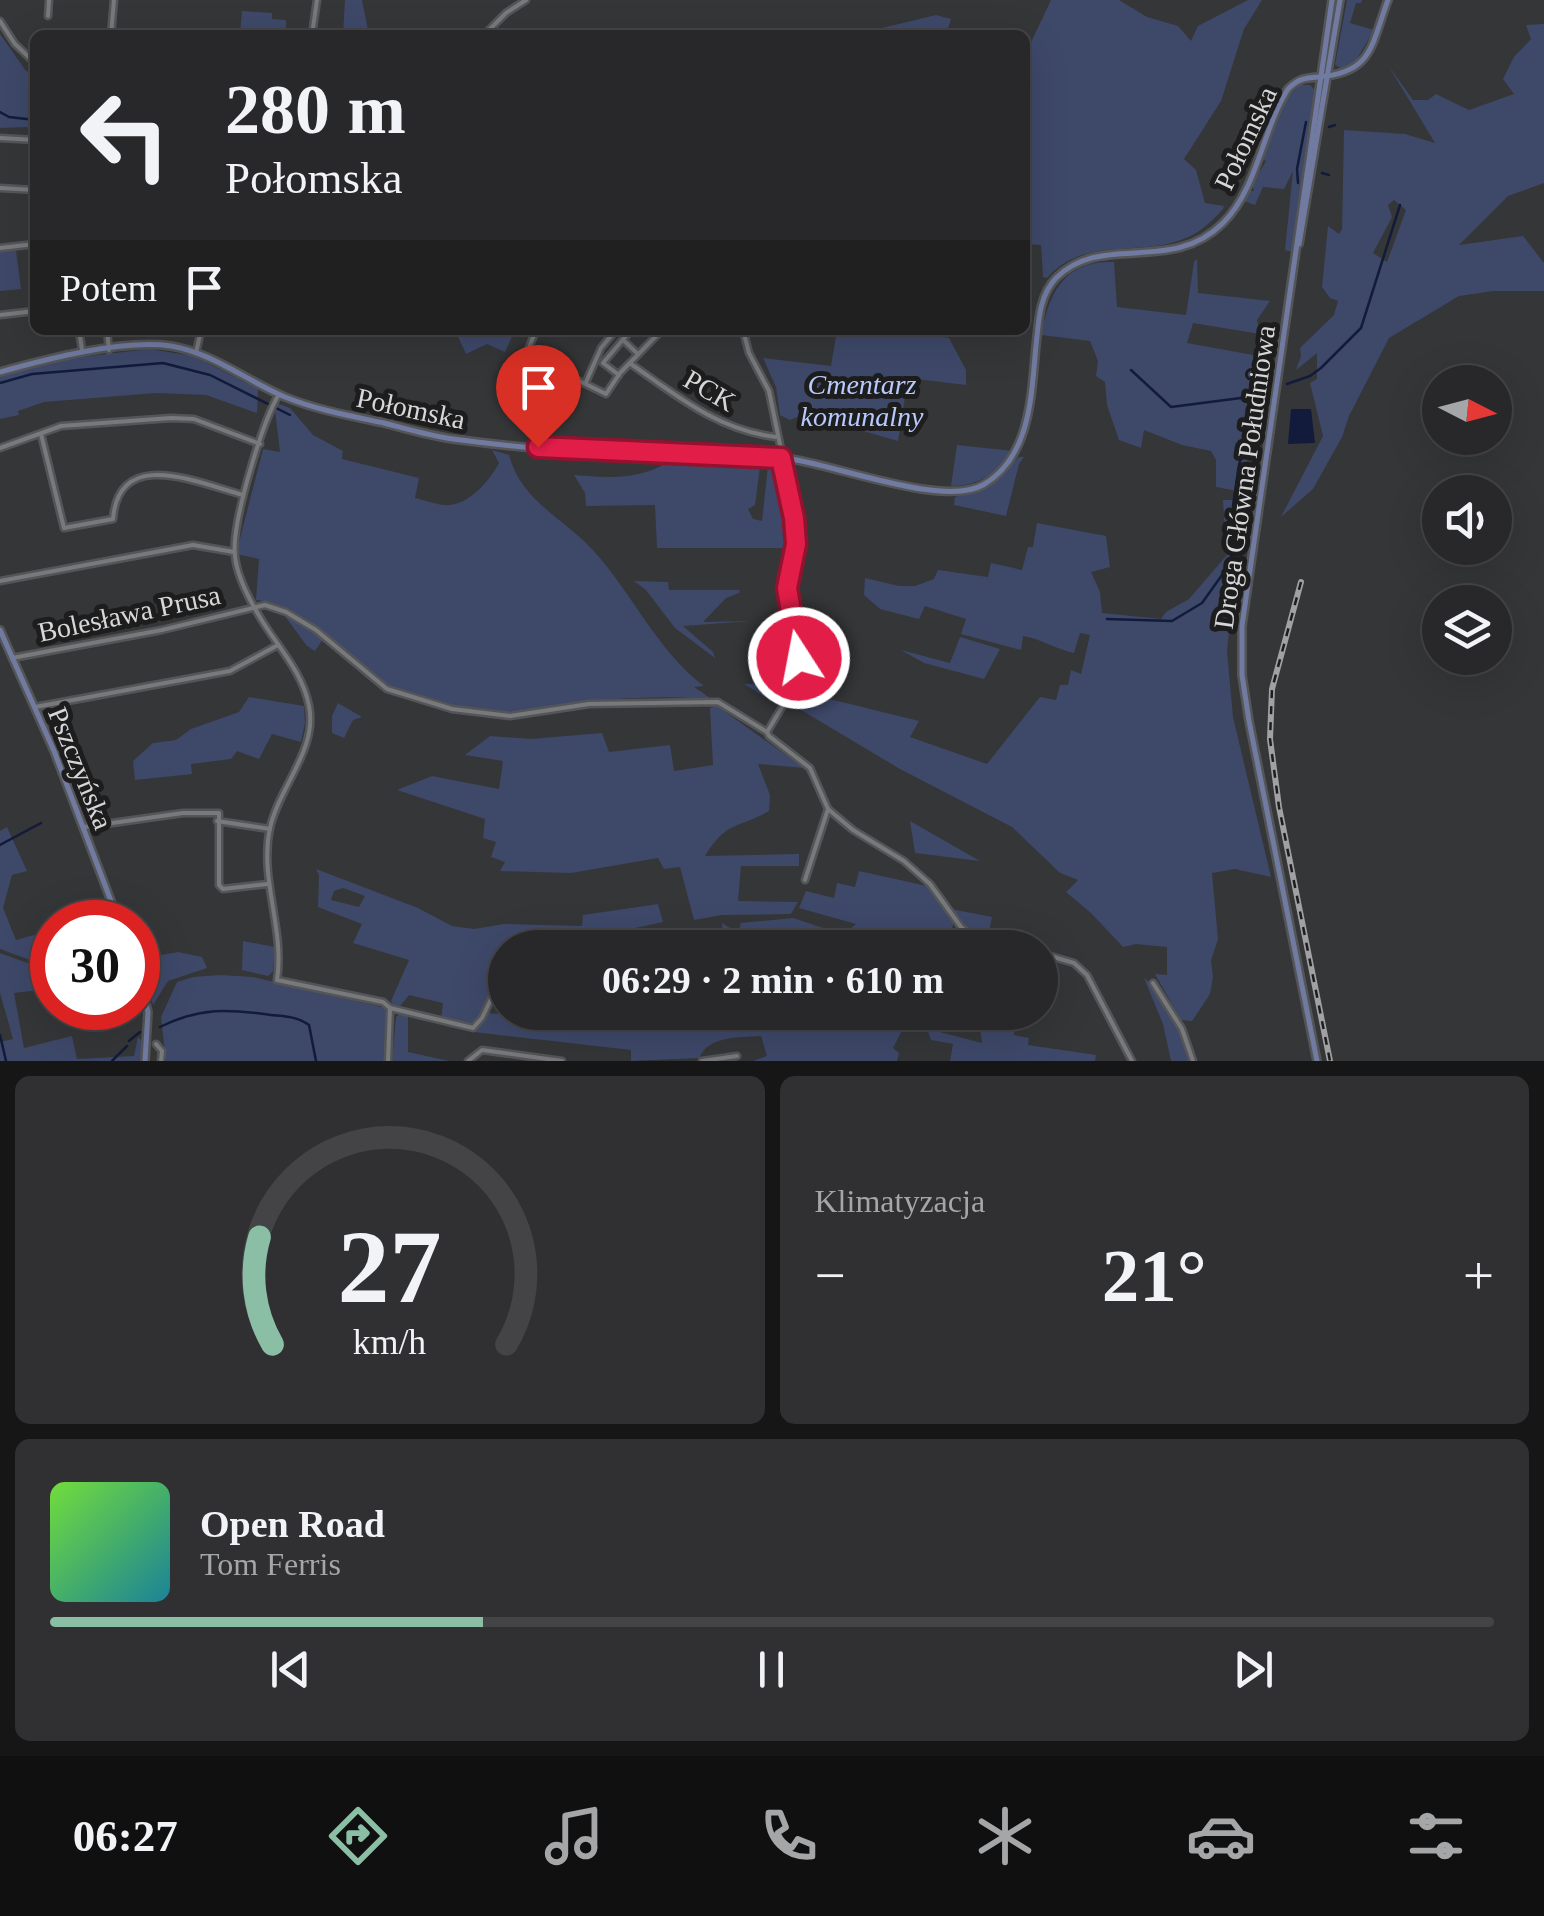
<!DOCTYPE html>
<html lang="pl">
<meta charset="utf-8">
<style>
body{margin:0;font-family:Georgia,serif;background:#303032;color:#f1f3f6;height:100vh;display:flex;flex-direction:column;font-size:38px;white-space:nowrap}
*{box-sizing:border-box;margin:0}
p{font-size:32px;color:#a5a6a8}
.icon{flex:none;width:55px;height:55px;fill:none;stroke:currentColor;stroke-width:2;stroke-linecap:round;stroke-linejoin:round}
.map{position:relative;height:1061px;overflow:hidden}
.drawer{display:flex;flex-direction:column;gap:15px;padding:15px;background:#161617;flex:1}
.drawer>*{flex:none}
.hud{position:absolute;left:30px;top:30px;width:1000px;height:305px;border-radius:15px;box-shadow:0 10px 40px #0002,0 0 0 2px #444447;background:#28282a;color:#f1f3f6;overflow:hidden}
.needle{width:65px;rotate:96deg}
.controls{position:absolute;left:1422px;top:365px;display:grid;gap:20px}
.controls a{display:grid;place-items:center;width:90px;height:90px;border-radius:50%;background:#28282a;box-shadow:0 10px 40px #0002,0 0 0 2px #444447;font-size:50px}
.speed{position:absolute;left:30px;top:900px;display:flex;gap:20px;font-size:50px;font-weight:700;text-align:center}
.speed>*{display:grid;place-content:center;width:130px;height:130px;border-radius:50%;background:#28282a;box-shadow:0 10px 40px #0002,0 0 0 2px #444447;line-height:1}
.speed .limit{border:15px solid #d22;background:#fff;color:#111}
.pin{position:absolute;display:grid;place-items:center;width:85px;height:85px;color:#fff;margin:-102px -42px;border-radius:50% 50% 50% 0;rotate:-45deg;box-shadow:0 0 10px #0007}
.pin .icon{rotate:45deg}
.me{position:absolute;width:110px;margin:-55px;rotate:349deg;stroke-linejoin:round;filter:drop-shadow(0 0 8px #0008)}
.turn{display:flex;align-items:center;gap:35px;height:210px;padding:0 30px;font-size:45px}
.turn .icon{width:130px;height:130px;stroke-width:2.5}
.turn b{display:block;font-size:70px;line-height:85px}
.then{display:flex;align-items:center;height:95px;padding:0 30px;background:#0003;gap:20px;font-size:38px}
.big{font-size:75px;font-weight:800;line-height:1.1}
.drawer .tile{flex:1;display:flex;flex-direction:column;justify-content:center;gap:15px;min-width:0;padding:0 35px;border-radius:15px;background:#303032}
.drawer .dial{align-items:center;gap:0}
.dial svg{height:260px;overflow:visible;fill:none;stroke:#444447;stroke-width:7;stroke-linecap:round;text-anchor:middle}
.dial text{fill:#f1f3f6;stroke:none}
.song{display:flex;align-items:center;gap:30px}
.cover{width:120px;height:120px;border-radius:15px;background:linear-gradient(135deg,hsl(100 70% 55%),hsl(190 70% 35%))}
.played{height:10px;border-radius:5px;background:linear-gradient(90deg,#8abfa5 30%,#444447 30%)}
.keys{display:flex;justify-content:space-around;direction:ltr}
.heat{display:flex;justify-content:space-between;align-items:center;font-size:55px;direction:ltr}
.drawer .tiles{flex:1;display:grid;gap:15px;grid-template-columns:1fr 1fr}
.tile:last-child{grid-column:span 2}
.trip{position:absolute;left:488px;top:930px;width:570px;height:100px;border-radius:50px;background:#28282a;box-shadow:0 10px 40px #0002,0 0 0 2px #444447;font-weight:800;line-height:100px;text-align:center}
.tabs{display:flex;height:160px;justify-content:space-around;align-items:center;background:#101011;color:#a5a6a8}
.tabs .icon{width:70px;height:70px}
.tabs .active{color:#8abfa5}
.tabs b{font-size:45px;color:#f1f3f6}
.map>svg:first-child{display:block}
.green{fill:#3e4869;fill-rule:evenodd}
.water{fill:#121b3b}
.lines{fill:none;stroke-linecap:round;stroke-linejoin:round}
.stream{stroke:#121b3b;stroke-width:2.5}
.street-casing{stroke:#545557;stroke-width:9}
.secondary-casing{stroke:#545557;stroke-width:10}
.street{stroke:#78797c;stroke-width:4}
.secondary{stroke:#717ba1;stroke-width:5}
.rail-casing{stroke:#a1a1a3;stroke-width:6}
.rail{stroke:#1d1d1e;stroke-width:2.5;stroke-dasharray:8;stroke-linecap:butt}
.route-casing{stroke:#92132f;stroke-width:25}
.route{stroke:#e11d48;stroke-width:18}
.labels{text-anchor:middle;stroke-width:10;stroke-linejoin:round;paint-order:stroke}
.street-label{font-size:28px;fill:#d7d7d9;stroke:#1d1d1e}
.park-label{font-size:28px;font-style:italic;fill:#b7c9fd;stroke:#1d1d1e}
</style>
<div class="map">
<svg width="1544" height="1061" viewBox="0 0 1544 1061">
<rect width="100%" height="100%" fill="#353638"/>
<!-- green -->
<g class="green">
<path d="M 345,0 L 362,0 L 369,35 L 343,35 Z"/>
<path d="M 1051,0 L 1119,0 L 1147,17 L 1178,26 L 1191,41 L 1198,26 L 1248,0 L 1262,0 L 1244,29 L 1221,101 L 1184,159 L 1196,170 L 1205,203 L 1224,206 L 1223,209 C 1212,221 1201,232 1186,238 C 1139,258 1085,235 1047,278 L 1043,277 L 1041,245 L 1025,244 L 1025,55 Z"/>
<path d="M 1347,0 L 1362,0 L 1361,3 L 1356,3 L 1350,23 L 1374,30 L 1354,64 L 1343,69 L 1335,65 Z"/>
<path d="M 242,11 L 272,13 L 272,19 L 286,20 L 286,35 L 240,35 Z"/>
<path d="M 936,15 L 951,19 L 946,35 L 853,35 Z"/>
<path d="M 1544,24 L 1544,183 L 1508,196 L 1459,245 L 1523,236 L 1544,263 L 1544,291 L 1493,291 L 1459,296 L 1389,338 L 1349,416 L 1342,437 L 1313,489 L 1281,517 L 1323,436 L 1310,383 L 1317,379 L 1317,353 L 1296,370 L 1301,356 L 1300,348 L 1334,315 L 1338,301 L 1330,298 L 1322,287 L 1328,226 L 1339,234 L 1342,229 L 1344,130 L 1405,134 L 1435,143 L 1388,65 L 1413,100 L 1428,100 L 1436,94 L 1469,110 L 1514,94 L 1503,79 L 1514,57 L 1531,39 L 1526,25 ZM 1394,200 L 1406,210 L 1387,262 L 1373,253 L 1392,217 L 1388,205 Z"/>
<path d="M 0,34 L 26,71 L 35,73 L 35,135 L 27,127 L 0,128 Z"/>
<path d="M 1300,85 L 1310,85 L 1315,90 L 1315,98 L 1292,252 L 1285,250 L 1293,171 L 1284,189 L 1263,187 L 1255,205 L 1244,201 L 1249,191 L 1254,191 L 1252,184 L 1266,161 L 1261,158 L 1288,96 Z"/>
<path d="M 16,250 L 21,289 L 0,291 L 0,252 Z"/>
<path d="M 1197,259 L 1198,293 L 1270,301 L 1257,320 L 1260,334 L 1193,323 L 1187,343 L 1259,356 L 1263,368 L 1251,387 C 1268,418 1246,460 1237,491 L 1216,487 L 1216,460 L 1211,451 L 1182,445 L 1144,430 L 1141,448 L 1119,440 L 1107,405 L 1105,382 L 1096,376 L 1098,361 L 1090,341 L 1041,335 C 1049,293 1064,260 1114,262 L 1117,307 L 1186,315 L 1194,262 Z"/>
<path d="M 455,330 L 515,330 L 505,352 L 487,344 L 466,354 Z"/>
<path d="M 837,330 L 885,333 L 886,330 L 943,330 L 943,337 L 949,338 L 966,370 L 966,385 L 908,378 L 898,441 L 811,416 L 809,412 L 790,420 L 780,415 L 776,387 L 763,358 L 831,366 Z"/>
<path d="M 149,349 L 194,356 L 258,389 L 257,413 L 206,395 L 156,393 L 44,402 L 18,411 L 19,415 L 0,419 L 0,376 L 64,359 Z"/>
<path d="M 274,402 L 290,408 L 313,435 L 343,451 L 342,459 L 419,478 L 415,498 C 425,500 439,506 449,505 C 470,504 490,480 499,463 L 492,450 L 509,455 C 521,500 560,516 590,547 C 631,590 656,650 704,686 L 694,687 L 713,700 C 670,694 604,699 560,705 C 514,710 495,718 447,706 C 424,700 402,695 382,682 C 342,654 307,604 256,600 L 259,559 L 236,554 L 263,449 L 280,452 Z"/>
<path d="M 957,445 L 1013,451 C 996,473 980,486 951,486 Z"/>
<path d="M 559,452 L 761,459 L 755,505 L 748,509 L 753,519 L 762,521 L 768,466 L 774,463 L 781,469 L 791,516 L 791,548 L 657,548 L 655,505 L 586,506 L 585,493 L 574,475 C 609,478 640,480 670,461 L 561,455 Z"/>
<path d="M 1019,457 L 1024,457 L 1019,464 L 1006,516 L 954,505 L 955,497 L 990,485 Z"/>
<path d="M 1223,500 L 1236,500 L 1238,533 L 1234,539 L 1225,532 Z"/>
<path d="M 1037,523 L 1106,536 L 1110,567 L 1091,572 L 1100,592 L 1102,613 L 1161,619 L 1166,612 L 1189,599 L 1233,548 L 1238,552 L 1227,651 L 1233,717 L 1271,877 L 1235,869 L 1212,873 L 1218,939 L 1211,960 L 1213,977 L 1210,994 L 1192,1021 L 1181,1020 L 1155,974 L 1167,975 L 1167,947 L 1136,944 L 1123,947 L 1091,913 L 1066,892 L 1078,880 L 1060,873 L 1012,827 L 900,769 L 791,704 L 801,692 L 919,721 L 910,737 L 987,764 L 1040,697 L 1056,700 L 1060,685 L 1068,685 L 1071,670 L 1081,674 L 1090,635 L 1080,633 L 1074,653 C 1055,649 1042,639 1023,636 L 1021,650 L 961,634 L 966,619 L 925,606 L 919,619 L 880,609 L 864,595 L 865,578 L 899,586 L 915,586 L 934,579 L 938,570 L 988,577 L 991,563 L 1022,570 L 1028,547 L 1033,547 Z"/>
<path d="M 634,581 L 668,582 L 669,590 L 740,590 L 739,593 L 726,598 L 703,622 L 752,621 L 683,626 L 713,652 L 715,658 L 675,628 L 646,590 Z"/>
<path d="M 284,615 L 323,639 L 315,651 L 307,646 Z"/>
<path d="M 960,637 L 1000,649 L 984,679 L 924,663 L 901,650 L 950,663 Z"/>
<path d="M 795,650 L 794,670 L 778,705 L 744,684 L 776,683 L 783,677 L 790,651 Z"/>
<path d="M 249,697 L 304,706 L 305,723 L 301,742 L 272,734 L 259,759 L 237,751 L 231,759 L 191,764 L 192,774 L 135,780 L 133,761 L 153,743 L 176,740 L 191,729 L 239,712 Z"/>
<path d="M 338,703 L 362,717 L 353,720 L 344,738 L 332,733 L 332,716 Z"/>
<path d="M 717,706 L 804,768 L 758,764 L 770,795 L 769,811 C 738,829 727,820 705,856 L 799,854 L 799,866 L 741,866 L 738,901 L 798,902 L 791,914 L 722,915 L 694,920 L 680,867 L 664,869 L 658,858 L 571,873 L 500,871 L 505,862 L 491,857 L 496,842 L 483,838 L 485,819 L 397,790 L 432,776 L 499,789 L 503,761 L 465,755 L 490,736 L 531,739 L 602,733 L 609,752 L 670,745 L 674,771 L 713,765 L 710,708 Z"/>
<path d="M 910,821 L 980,861 L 915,853 Z"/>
<path d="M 7,827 L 27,871 L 12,875 L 3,908 L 16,940 L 52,930 L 52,945 L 43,949 L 47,957 L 52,958 L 52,968 L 0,949 L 0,831 Z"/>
<path d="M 316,869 L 418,908 L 452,926 L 474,929 L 504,924 L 582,926 L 583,915 L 658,904 L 663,922 L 603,935 L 601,947 L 505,948 C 505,974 487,1001 474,1024 L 469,1026 L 441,1020 L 443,1003 L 409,995 L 400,1006 L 393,1005 L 391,1001 L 409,960 L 353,943 L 362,924 L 318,907 L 319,875 ZM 343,888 L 365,896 L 359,907 L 331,900 L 334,891 Z"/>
<path d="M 859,871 L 927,886 L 954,922 L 946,947 L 908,940 L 906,948 L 723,947 L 722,923 L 738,933 L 741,923 L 793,918 L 844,935 L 856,924 L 799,908 L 806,891 L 834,898 L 837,883 L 855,887 Z"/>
<path d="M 951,909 L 992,917 L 988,936 L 962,925 Z"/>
<path d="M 243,941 L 275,947 L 273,971 L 268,976 L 242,970 Z"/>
<path d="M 178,952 L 202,957 L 207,968 L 168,981 L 153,1005 L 139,959 Z"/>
<path d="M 0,953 L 52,972 L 52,984 L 40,990 L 14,993 L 24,1048 L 72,1036 L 77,1059 L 134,1056 L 138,1037 L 143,1042 L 141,1061 L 7,1061 L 5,1055 L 5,1061 L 0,1061 L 0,1042 L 13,1039 L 0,993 Z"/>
<path d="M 221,975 L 253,977 L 386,1008 L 385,1061 L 166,1061 L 161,1017 L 177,982 L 193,977 Z"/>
<path d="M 1144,978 C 1169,996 1181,1032 1191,1061 L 1171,1061 L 1163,1024 Z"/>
<path d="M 534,1012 L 809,1012 L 843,1027 L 851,1013 L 887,1013 L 904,1018 L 906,1013 L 911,1013 L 893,1048 L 899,1053 L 897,1061 L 753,1061 L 767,1056 L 761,1036 C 738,1038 710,1035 699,1058 L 631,1061 L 631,1050 L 474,1032 L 484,1013 L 533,1016 Z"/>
<path d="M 978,1013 L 1014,1013 L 1014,1035 L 1029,1038 L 1028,1045 L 1096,1055 L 1095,1061 L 950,1061 L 953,1044 L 931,1040 L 928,1032 L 936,1031 L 982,1043 Z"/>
<path d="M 400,1014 L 408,1016 L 408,1052 L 449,1061 L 392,1061 L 396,1017 Z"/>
</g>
<!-- water -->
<path class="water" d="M 1291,409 L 1311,409 L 1315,443 L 1288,444 Z"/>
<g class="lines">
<!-- stream -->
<g class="stream">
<path d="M 0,112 L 9,117 L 35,120"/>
<path d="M 1329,127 L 1335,125"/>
<path d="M 1322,173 L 1329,175"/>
<path d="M 1298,183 L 1297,169 L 1306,122"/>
<path d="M 1131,370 L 1171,407 L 1264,395"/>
<path d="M 0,383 L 32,374 L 163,363 L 210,375 L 290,415"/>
<path d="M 1287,384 L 1310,376 L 1321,368 L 1361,328 L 1400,205"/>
<path d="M 1107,619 L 1172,621 L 1202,603 L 1222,575 L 1240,540 L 1233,506 L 1239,465 L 1258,398"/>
<path d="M 0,845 L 41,823"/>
<path d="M 160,1027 C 200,1007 229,1009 271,1015 C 285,1016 298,1017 309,1025 L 316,1061"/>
<path d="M 0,1035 L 6,1061"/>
<path d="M 129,1041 L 140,1032"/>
<path d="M 112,1061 L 127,1046"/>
</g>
<!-- street casing -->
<g class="street-casing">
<g id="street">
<path d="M 48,16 L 49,0"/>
<path d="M 0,21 L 15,44 L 35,63"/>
<path d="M 111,35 L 114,0"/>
<path d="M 312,35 L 317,0"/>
<path d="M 484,35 L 506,13 L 526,0"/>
<path d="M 0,138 L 35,140"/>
<path d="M 0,188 L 35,190"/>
<path d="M 0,248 L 35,244"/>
<path d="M 0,315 L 35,311"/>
<path d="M 79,330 L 82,350"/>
<path d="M 107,330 L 109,350"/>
<path d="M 536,330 L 526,355 L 606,394 L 620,373 L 662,330"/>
<path d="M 743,330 L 749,353 L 769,391 L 795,518 L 796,544 L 787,588 L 797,635 L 798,671 L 793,689 L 767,732 L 769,736 L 810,768 L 828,809 L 853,830 L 904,861 L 930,884 L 961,927 L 969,934 L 1020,948"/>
<path d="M 623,340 L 638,354"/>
<path d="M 196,353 L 201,330"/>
<path d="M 631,364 C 677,396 718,430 776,437"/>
<path d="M 619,375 L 603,363 L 631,330"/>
<path d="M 586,382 L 601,348 L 616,330"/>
<path d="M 279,394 C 262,423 231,524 235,556 C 237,577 250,601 261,619 C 278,647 303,673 309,706 C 318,749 279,787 270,828 C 259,879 285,929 277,980 L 383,1002 L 390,1008"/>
<path d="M 41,434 L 64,528 L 113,519 C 119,446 198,483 243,495"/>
<path d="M 0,448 L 61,426 L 171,418 L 194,419 L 260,444"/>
<path d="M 0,581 L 193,545 L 234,552"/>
<path d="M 12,658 L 162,630 L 265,605 L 286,612 L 316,630 L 387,689 L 452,709 L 510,716 L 589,704 L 718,702 L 767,732"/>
<path d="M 35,707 L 230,671 L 278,645"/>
<path d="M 217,821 L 270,829"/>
<path d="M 84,827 L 183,813 L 219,813 L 219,885 L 223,889 L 268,884"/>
<path d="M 805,880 L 828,809"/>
<path d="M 1040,953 L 1074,963 L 1087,975 L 1132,1061"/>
<path d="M 1153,983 L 1182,1029 L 1193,1061"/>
<path d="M 156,1044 L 162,1051 L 161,1061"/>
<path d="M 388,1061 L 390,1008 L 473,1028 L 482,1018 L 505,970"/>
<path d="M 468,1061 L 482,1050 L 562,1061"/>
<path d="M 702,1061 L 737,1056"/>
</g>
</g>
<!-- secondary casing -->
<g class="secondary-casing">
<g id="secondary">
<path d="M 1299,244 L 1340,0"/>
<path d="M 0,372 C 47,359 122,339 171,346 C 213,353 247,381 285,397 C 317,410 351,416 384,423 C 407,429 430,436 453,439 C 507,446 564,452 618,453 C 675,454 734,451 791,459 C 838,466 944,507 983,485 C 1034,455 1031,388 1037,336 C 1039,315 1041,294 1056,278 C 1102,232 1171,275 1223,223 C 1258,188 1262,130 1288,89 C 1298,79 1304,78 1318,77 C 1373,73 1371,45 1388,0"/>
<path d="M 0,630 L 54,751 L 119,922"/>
<path d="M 138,973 L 148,1012 L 145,1061"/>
<path d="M 1317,1061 L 1249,721 L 1242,675 L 1242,626 L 1332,0"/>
</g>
</g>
<!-- street -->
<use href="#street" class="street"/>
<!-- secondary -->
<use href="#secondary" class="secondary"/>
<!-- rail casing -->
<g class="rail-casing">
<path id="rail" d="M 1301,582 L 1272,689 L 1270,739 L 1279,807 L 1330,1061"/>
</g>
<!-- rail -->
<use href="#rail" class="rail"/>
</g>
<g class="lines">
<!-- route casing -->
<g class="route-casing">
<path id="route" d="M 538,447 L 781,458 L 794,518 L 796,544 L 787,588 L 799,658"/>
</g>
<!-- route -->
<use href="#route" class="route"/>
</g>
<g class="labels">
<!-- street labels -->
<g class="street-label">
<text transform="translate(1245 138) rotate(-65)" y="10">Połomska</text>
<text transform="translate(710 390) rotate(30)" y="10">PCK</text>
<text transform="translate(411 408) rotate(12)" y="10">Połomska</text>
<text transform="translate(1244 477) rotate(-82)" y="10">Droga Główna Południowa</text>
<text transform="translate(129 613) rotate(-12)" y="10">Bolesława Prusa</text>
<text transform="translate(81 768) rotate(68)" y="10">Pszczyńska</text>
</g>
<!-- park labels -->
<g class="park-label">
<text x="862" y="394">Cmentarz<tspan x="862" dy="32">komunalny</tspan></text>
</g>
</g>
</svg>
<div class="controls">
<a><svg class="needle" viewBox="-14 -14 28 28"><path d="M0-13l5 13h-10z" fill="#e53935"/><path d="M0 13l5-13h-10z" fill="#a5a6a8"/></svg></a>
<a><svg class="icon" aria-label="sound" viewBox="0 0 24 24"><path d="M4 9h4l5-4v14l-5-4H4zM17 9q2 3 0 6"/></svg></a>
<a><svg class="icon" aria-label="layers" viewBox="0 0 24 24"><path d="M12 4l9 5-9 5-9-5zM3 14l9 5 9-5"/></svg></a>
</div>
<div class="speed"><div class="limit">30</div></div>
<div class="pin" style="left:538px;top:447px;background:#d93025"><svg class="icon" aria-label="arrive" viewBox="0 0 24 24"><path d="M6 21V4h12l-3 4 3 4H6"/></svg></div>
<svg class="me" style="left:799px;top:658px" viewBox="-20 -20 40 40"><circle r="17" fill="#e11d48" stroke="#fff" stroke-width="3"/><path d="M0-11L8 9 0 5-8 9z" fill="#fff"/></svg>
<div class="trip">06:29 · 2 min · 610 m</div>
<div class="hud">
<div class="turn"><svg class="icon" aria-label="left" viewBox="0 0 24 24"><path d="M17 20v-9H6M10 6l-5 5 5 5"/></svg><div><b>280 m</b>Połomska</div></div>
<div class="then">Potem<svg class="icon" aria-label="arrive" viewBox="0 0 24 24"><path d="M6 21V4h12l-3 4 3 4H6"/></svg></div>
</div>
</div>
<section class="drawer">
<div class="tiles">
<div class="tile dial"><svg viewBox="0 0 100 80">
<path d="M14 69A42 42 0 1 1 86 69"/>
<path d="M14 69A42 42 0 0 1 10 36" stroke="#8abfa5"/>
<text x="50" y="56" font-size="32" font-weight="700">27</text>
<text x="50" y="72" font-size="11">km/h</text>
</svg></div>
<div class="tile"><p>Klimatyzacja</p>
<div class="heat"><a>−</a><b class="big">21°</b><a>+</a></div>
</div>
<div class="tile">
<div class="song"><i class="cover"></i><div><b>Open Road</b><p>Tom Ferris</p></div></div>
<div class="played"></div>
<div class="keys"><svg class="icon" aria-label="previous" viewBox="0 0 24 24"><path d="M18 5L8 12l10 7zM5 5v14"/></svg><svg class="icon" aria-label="pause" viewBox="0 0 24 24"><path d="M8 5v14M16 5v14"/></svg><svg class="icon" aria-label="next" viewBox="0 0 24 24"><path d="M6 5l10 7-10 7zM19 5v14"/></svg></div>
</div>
</div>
</section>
<nav class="tabs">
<b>06:27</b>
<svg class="icon active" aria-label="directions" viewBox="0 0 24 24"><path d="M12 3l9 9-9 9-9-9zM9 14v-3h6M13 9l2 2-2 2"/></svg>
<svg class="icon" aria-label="music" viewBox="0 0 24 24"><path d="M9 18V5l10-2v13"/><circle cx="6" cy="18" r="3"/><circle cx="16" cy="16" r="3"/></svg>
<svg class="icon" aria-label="phone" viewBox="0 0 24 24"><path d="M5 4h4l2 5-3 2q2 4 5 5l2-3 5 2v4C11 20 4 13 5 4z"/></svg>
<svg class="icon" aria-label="climate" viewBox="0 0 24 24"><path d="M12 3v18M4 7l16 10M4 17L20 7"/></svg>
<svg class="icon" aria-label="car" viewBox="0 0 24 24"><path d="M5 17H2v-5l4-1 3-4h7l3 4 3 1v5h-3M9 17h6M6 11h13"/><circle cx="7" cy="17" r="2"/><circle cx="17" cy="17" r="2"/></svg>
<svg class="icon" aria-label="filters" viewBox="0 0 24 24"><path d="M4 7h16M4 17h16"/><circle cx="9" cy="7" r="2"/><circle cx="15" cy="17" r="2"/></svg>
</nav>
